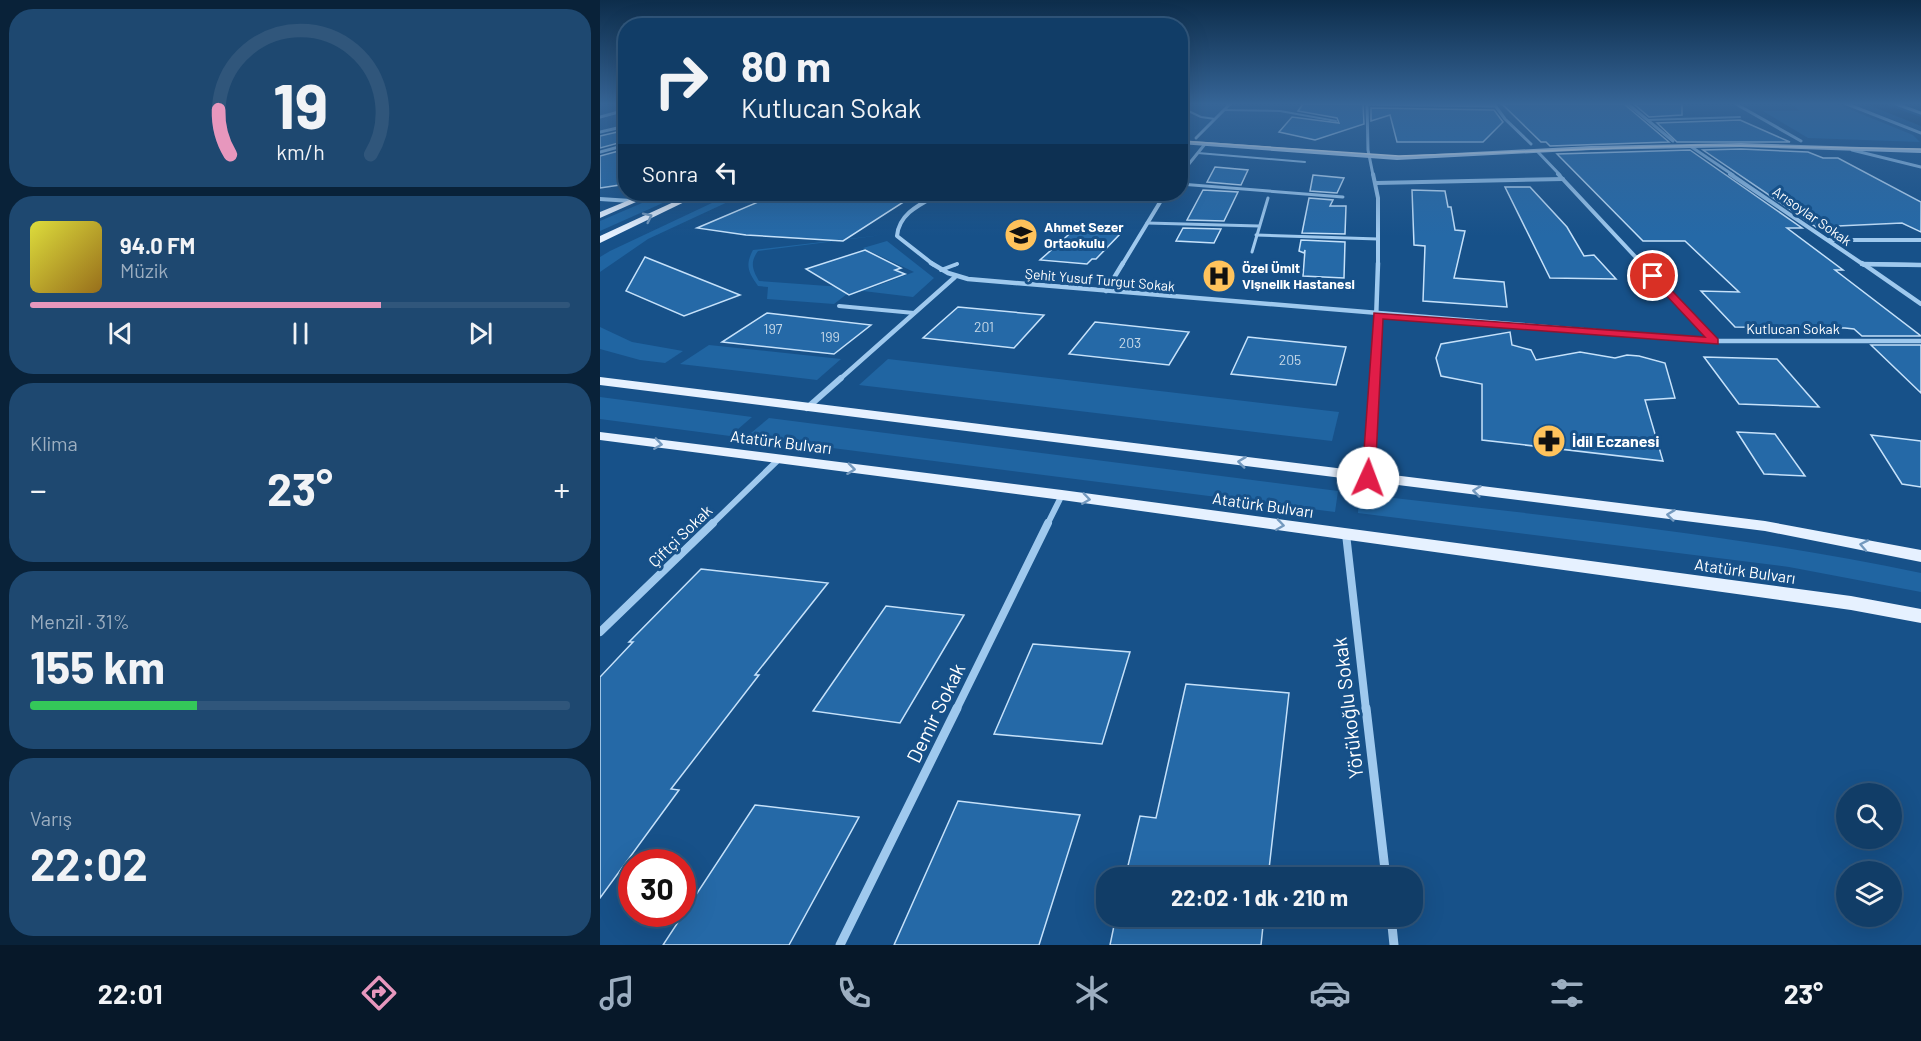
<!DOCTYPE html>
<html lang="tr">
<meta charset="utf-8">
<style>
body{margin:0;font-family:Barlow,sans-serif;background:#1e4870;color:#f1f3f6;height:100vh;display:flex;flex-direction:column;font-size:22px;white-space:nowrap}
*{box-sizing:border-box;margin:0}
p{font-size:20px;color:#9caec0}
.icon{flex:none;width:33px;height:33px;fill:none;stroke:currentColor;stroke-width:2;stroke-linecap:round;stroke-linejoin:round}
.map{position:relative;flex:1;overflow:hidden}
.side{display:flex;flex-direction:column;gap:9px;padding:9px;background:#092239;width:600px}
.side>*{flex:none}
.top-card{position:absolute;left:18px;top:18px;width:570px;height:183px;border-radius:24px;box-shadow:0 6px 24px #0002,0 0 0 2px #30567b;background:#113d67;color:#f1f3f6;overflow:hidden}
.buttons{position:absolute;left:1236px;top:783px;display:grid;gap:12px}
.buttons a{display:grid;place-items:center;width:66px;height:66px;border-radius:50%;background:#113d67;box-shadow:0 6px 24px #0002,0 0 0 2px #30567b;font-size:30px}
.speed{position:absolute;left:18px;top:849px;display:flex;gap:12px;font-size:30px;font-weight:700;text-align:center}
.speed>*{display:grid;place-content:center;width:78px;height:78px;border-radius:50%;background:#113d67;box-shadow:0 6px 24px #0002,0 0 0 2px #30567b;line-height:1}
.speed .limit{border:9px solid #d22;background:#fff;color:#111}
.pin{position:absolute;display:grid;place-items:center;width:51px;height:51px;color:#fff;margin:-26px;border:3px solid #fff;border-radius:50%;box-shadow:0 2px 6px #0007}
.me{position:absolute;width:66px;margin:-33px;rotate:2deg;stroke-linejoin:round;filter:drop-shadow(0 0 4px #0008)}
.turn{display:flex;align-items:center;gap:21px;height:126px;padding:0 24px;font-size:27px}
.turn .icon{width:78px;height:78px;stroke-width:2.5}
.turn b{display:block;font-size:42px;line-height:51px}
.then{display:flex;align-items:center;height:57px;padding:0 24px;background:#0003;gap:12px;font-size:22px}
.big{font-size:45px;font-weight:700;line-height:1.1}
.side .tile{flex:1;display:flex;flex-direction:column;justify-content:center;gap:9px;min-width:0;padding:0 21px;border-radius:24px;background:#1e4870}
.side .dial{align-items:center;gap:0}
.dial svg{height:156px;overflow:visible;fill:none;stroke:#30567b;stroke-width:7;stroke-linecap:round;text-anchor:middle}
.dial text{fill:#f1f3f6;stroke:none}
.song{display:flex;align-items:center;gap:18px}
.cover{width:72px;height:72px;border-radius:9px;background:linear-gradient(135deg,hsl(60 70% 55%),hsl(40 70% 35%))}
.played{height:6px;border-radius:3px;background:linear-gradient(90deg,#e797bd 65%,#30567b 65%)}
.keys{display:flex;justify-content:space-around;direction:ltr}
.heat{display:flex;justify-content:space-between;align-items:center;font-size:33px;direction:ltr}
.charge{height:9px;border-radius:4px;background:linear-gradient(90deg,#34c759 31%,#30567b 0)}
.trip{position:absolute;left:496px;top:867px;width:327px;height:60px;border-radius:24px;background:#113d67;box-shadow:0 6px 24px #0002,0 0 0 2px #30567b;font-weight:700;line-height:60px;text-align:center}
.menu{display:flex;height:96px;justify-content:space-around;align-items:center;background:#071829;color:#9caec0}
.menu .icon{width:42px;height:42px}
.menu .selected{color:#e797bd}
.menu b{font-size:27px;color:#f1f3f6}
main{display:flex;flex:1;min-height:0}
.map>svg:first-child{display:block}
.green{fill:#2065a2}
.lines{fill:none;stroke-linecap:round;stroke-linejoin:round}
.canal{fill:#0f3b66;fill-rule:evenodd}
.building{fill:#2569a7;stroke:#c5e1fa;stroke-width:1.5}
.lane-far2{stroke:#9fc9ee;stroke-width:2}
.lane-far1{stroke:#9fc9ee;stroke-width:3}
.lane{stroke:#9fc9ee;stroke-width:4}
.street-far5{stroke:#9fc9ee;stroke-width:3}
.street-far4{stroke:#9fc9ee;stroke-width:4}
.street-far3{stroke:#9fc9ee;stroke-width:4.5}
.street-far2{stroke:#9fc9ee;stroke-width:6}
.street-far1{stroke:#9fc9ee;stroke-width:8}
.street{stroke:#9fc9ee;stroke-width:9}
.secondary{fill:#cce3fa;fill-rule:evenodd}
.primary{fill:#e6f1ff;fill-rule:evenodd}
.tram{stroke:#fff;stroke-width:1.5}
.oneway{stroke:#7499be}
.route{fill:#e11d48;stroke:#92132f;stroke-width:1.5}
.labels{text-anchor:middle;stroke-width:6;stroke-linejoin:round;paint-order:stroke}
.far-street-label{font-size:14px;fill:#fff;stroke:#175189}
.far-poi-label{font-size:14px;font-weight:bold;fill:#fff;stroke:#175189;text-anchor:start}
.number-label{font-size:14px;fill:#c8dae9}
.poi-label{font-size:16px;font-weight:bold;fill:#fff;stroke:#175189;text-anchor:start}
.street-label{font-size:16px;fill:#fff;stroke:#175189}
.near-street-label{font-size:20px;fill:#fff;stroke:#175189}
</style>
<main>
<section class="side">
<div class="tile dial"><svg viewBox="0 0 100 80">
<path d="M14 69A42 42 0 1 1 86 69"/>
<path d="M14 69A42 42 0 0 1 8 46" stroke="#e797bd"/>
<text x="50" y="56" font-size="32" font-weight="700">19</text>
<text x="50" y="72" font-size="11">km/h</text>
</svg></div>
<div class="tile">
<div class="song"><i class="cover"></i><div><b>94.0 FM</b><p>Müzik</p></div></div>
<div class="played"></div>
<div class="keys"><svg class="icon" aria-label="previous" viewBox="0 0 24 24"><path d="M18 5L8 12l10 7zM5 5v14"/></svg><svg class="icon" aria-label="pause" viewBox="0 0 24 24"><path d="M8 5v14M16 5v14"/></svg><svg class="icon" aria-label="next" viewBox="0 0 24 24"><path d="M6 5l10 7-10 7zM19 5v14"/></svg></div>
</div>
<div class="tile"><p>Klima</p>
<div class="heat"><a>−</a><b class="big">23°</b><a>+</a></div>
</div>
<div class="tile"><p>Menzil · 31%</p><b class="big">155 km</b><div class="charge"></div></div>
<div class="tile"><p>Varış</p><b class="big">22:02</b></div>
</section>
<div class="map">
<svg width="1321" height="945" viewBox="0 0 1321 945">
<rect width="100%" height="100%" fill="#175189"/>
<!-- green -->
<g class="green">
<path d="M 1192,104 L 1237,104 L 1313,135 L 1320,142 L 1208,138 L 1163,111 L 1200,111 Z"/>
<path d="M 63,194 L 83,194 L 0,231 L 0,221 Z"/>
<path d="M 131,194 L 145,194 L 48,239 L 0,272 L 0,257 L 10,251 Z"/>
<path d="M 282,235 L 158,251 C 150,262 152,269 159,281 L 269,289 L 314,272 L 263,248 L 287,241 L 334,278 L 313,297 L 263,291 L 247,294 L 234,304 L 167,299 L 168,287 L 158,286 C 148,272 145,265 153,250 Z"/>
<path d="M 0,327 L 32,342 L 83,351 L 65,363 L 40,360 L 0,349 Z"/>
<path d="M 109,345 L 241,359 L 217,380 L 80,364 Z"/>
<path d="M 288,359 L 739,412 L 732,441 L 259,385 Z"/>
<path d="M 0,397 L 152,417 L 130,436 L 0,419 Z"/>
<path d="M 169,418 L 738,491 L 735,512 L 146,437 Z"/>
<path d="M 759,494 C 947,516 1136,534 1321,573 L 1321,592 L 1189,567 L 758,513 Z"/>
</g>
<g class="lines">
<!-- canal -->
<path class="canal" d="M 1266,104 L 1284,104 L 1321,117 L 1321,126 Z"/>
</g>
<!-- building -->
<g class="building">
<path d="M 703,104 L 763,104 L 764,124 L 715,140 L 679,132 L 692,117 L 739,123 L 737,118 L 698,111 Z"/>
<path d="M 902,104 L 1024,104 L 1069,142 L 950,146 L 946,142 L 941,142 Z"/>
<path d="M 1034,104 L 1082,104 L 1082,115 L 1049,117 Z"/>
<path d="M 771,108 L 894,110 L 903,122 L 883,142 L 797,142 L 790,115 L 771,121 Z"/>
<path d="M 1140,120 L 1190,142 L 1077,142 L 1057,123 Z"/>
<path d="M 26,130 L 26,141 L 0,148 L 0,136 Z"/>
<path d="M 26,149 L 26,184 L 0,188 L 0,156 Z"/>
<path d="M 1141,149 L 1208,152 L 1223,158 L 1238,158 L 1321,202 L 1321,232 L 1302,223 L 1216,227 L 1103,150 Z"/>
<path d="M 1090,150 L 1202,228 L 1187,228 L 1243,270 L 1235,270 L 1321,336 L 1262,336 L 1254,329 L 1245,328 L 1135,327 L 1101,291 L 1139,292 L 1085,241 L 1043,241 L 957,154 Z"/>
<path d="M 615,167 L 648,170 L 641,185 L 607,182 Z"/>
<path d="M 713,175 L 744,178 L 737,193 L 710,191 Z"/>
<path d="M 905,187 L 930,187 L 967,227 L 984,256 L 994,255 L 1016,279 L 950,278 Z"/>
<path d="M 603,190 L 638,192 L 624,221 L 587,220 Z"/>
<path d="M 812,190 L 845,191 L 848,207 L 851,207 L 855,230 L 865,231 L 854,278 L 904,282 L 907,307 L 823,301 L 825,246 L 814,245 Z"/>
<path d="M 177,194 L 316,194 L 243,241 L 146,235 L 97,228 Z"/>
<path d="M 709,198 L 733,200 L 730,206 L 746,206 L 745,234 L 702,233 Z"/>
<path d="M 583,228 L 621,229 L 614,243 L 576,241 Z"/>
<path d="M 475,229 L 521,233 L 496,259 L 492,259 L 487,264 L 440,260 Z"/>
<path d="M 701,240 L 745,242 L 744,278 L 703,276 L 705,250 L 704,253 L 699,251 Z"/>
<path d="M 265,250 L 301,268 L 295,270 L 305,274 L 249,295 L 206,269 Z"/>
<path d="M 45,257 L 140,295 L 84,316 L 26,291 Z"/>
<path d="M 358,307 L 444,315 L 414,348 L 323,338 Z"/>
<path d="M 167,313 L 271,325 L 234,354 L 122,342 Z"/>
<path d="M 495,322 L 589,332 L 569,365 L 469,354 Z"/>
<path d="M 910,332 L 912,345 L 931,350 L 936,360 L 980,352 L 1015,358 L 1027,355 L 1039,356 L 1065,363 L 1075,398 L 1045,400 L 1063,461 L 882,440 L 882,384 L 841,376 L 836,358 L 841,344 Z"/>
<path d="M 648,337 L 746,347 L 736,385 L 631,374 Z"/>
<path d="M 1271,345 L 1321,345 L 1321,393 Z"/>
<path d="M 1104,357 L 1177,359 L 1219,407 L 1139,404 Z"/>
<path d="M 1137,432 L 1175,434 L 1205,476 L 1164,474 Z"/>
<path d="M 1271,435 L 1321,441 L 1321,487 L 1302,484 Z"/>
<path d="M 101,569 L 228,583 L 155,675 L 159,675 L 71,789 L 79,790 L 0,898 L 0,677 L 33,642 L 29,642 Z"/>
<path d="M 286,606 L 364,615 L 300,723 L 213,711 Z"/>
<path d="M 433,644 L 530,652 L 502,744 L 394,734 Z"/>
<path d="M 586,684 L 689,693 L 668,878 L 525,878 L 540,816 L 556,818 Z"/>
<path d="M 358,801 L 480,815 L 439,945 L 294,945 Z"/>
<path d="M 155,805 L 259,817 L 189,945 L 63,945 Z"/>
<path d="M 516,916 L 664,916 L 661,945 L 510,945 Z"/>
</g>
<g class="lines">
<!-- lane-far2 -->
<g class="lane-far2">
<path d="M 580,107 L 601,117 L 615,119"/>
<path d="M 624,110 L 680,111 L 736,121"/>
<path d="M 1047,120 L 1140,117"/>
<path d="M 598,153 L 705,162"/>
</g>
<!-- lane-far1 -->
<g class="lane-far1">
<path d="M 580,184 L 743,197"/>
<path d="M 547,223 L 659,226"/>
<path d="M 656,235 L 778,239"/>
<path d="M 652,252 L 668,198"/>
<path d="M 355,265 L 357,264"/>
</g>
<!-- lane -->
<g class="lane">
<path d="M 341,270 L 357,264"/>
<path d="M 239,306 L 314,313"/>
</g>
<!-- street-far5 -->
<g class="street-far5">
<path d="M 767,104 L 768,150 L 773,175"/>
<path d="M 767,104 L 894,106"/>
<path d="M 894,104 L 905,119 L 931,144"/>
<path d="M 1028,104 L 1073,141"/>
<path d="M 1136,104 L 1201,141"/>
<path d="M 1247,104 L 1321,133"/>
<path d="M 1296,104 L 1321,113"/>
<path d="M 0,117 L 26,110"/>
<path d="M 0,132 L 26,126"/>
<path d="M 596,138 L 630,104"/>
<path d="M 1090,146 L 1133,175"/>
<path d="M 1252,150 L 1321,167"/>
<path d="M 937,151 L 960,175"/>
<path d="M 0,152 L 26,145"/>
<path d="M 580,175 L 605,144"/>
</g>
<!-- street-far4 -->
<g class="street-far4">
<path d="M 773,174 L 778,198 L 778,265"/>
<path d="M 958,174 L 1043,265"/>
<path d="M 1130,174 L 1264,265"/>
<path d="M 776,183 L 963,179"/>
<path d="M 497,194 L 561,200"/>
<path d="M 0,199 L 31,201"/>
<path d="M 1229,240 L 1321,240"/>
<path d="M 1262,264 L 1317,265"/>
<path d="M 334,265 L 297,236 C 299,213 321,204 339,194"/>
<path d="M 522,265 L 565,194"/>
</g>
<!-- street-far3 -->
<g class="street-far3">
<path d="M 331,263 L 348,273 L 368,279 L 1115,341 L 1321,341"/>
<path d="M 1042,263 L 1114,341"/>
<path d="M 1262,263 L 1321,304"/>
<path d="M 1262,264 L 1321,265"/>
<path d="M 506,291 L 523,263"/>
<path d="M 240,379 L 355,277"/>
<path d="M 774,379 L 778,263"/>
</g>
<!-- street-far2 -->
<g class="street-far2">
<path d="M 207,408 L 241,378"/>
<path d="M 768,478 L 774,378"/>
<path d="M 111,525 L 178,460"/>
<path d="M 447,525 L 462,495"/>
</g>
<!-- street-far1 -->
<g class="street-far1">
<path d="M 746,534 L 766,710"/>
<path d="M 0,632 L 113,523"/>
<path d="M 356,710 L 448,523"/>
</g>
<!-- street -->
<g class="street">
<path d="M 766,708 L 786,878"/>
<path d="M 791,916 L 794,945"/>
<path d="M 240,945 L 357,708"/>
</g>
<!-- secondary -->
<path class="secondary" d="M 580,140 L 797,156 L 991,146 L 1141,143 L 1321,149 L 1321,153 L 1141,147 L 991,150 L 797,160 L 580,144 Z"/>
<!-- primary -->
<g class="primary">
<path d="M 44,194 L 54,194 L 0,218 L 0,212 Z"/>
<path d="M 91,194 L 101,194 L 0,243 L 0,236 Z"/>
<path d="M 0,377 L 1165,521 L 1321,550 L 1321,562 L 1165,531 L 0,385 Z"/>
<path d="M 0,432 L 462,490 L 1251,596 L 1321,609 L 1321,623 L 1251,610 L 462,500 L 0,440 Z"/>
</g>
<!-- tram -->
<path class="tram" d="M 580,141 L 799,156 L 1102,145 L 1321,149"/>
</g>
<!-- one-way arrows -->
<defs><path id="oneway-chevron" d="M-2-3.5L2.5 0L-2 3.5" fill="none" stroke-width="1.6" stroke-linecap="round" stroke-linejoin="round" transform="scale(1.5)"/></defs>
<g class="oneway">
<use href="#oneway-chevron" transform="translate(48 217) rotate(-26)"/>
<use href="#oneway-chevron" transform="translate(58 444) rotate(8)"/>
<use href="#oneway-chevron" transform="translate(642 462) rotate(-173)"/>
<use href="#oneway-chevron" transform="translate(251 469) rotate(7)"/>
<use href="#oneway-chevron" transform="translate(877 491) rotate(-173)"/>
<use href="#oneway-chevron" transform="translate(486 499) rotate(8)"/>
<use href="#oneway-chevron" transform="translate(1071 515) rotate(-173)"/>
<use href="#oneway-chevron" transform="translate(680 525) rotate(8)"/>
<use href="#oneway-chevron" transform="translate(1264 545) rotate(-169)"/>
</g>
<!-- sky -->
<linearGradient id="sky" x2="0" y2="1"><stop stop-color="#0d2d4b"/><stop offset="0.44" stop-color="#366597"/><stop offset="1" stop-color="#366597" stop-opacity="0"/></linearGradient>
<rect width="1321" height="236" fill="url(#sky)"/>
<!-- route -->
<path class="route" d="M 1050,274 L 1056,274 L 1118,339 L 1118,344 L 783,319 L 775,478 L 768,482 L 764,481 L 762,478 L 774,313 L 1105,337 L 1050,278 Z"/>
<!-- icons -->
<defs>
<g id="school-disc" transform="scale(1.725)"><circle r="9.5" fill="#ffc35c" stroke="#175189"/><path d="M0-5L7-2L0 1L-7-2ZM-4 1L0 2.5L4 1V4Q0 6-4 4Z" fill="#111"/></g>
<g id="hospital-disc" transform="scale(1.725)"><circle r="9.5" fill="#ffc35c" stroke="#175189"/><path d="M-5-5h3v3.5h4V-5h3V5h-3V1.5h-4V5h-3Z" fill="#111"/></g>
<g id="pharmacy-disc" transform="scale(1.725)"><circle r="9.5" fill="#ffc35c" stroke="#175189"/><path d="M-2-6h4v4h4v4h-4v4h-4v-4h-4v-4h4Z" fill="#111"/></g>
</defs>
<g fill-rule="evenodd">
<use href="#school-disc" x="421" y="235"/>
<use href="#hospital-disc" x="619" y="276"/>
<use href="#pharmacy-disc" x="949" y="441"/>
</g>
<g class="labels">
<!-- far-street labels -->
<g class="far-street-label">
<text transform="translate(1212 216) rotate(35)" y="5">Arısoylar Sokak</text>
<text transform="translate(500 280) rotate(5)" y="5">Şehit Yusuf Turgut Sokak</text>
<text x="1193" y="334">Kutlucan Sokak</text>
</g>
<!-- far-poi labels -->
<g class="far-poi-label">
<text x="444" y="232">Ahmet Sezer<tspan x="444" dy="16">Ortaokulu</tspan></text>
<text x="642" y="273">Özel Ümit<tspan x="642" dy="16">Vişnelik Hastanesi</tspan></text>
</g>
<!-- number labels -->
<g class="number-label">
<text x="384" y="332">201</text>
<text x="173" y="334">197</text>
<text x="230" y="342">199</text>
<text x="530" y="348">203</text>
<text x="690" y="365">205</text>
</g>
<!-- poi labels -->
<g class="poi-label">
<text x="972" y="447">İdil Eczanesi</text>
</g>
<!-- street labels -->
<g class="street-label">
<text transform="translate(181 442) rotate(7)" y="6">Atatürk Bulvarı</text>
<text transform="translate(663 505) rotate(8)" y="6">Atatürk Bulvarı</text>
<text transform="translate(80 536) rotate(-44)" y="6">Çiftçi Sokak</text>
<text transform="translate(1145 571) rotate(8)" y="6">Atatürk Bulvarı</text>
</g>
<!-- near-street labels -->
<g class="near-street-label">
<text transform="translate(748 708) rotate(-97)" y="7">Yörükoğlu Sokak</text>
<text transform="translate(336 713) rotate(-64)" y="7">Demir Sokak</text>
</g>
</g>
</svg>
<div class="buttons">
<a><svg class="icon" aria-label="search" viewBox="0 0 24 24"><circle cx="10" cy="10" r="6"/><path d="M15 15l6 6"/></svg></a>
<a><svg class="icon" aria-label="layers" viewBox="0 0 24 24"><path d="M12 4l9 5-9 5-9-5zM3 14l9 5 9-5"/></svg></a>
</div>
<div class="speed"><div class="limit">30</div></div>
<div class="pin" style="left:1053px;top:276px;background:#d93025"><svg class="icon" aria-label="arrive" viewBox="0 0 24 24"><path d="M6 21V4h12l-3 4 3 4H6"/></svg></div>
<svg class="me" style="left:768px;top:478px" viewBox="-20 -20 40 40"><circle r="19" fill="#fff"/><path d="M0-13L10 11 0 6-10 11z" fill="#e11d48"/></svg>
<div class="trip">22:02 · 1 dk · 210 m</div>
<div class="top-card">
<div class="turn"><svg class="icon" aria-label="right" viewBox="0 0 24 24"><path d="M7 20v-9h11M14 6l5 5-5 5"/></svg><div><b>80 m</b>Kutlucan Sokak</div></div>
<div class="then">Sonra<svg class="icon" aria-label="left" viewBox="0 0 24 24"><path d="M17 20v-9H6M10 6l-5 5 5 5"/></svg></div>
</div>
</div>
</main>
<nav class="menu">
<b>22:01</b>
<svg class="icon selected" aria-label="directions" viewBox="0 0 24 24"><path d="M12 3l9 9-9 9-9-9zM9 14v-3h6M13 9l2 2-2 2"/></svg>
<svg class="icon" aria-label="music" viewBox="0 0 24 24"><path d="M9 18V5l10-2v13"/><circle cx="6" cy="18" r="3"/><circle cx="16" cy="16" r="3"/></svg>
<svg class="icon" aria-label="phone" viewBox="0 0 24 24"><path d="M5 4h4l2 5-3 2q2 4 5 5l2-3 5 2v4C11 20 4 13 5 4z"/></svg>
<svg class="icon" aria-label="climate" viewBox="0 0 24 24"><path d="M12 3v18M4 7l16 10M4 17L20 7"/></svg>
<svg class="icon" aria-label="car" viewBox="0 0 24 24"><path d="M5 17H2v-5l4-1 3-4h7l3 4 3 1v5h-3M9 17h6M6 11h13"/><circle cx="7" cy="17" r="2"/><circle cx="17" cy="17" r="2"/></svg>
<svg class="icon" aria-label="filters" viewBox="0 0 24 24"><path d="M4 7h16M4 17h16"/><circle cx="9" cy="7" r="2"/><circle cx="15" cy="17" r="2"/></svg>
<b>23°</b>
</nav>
